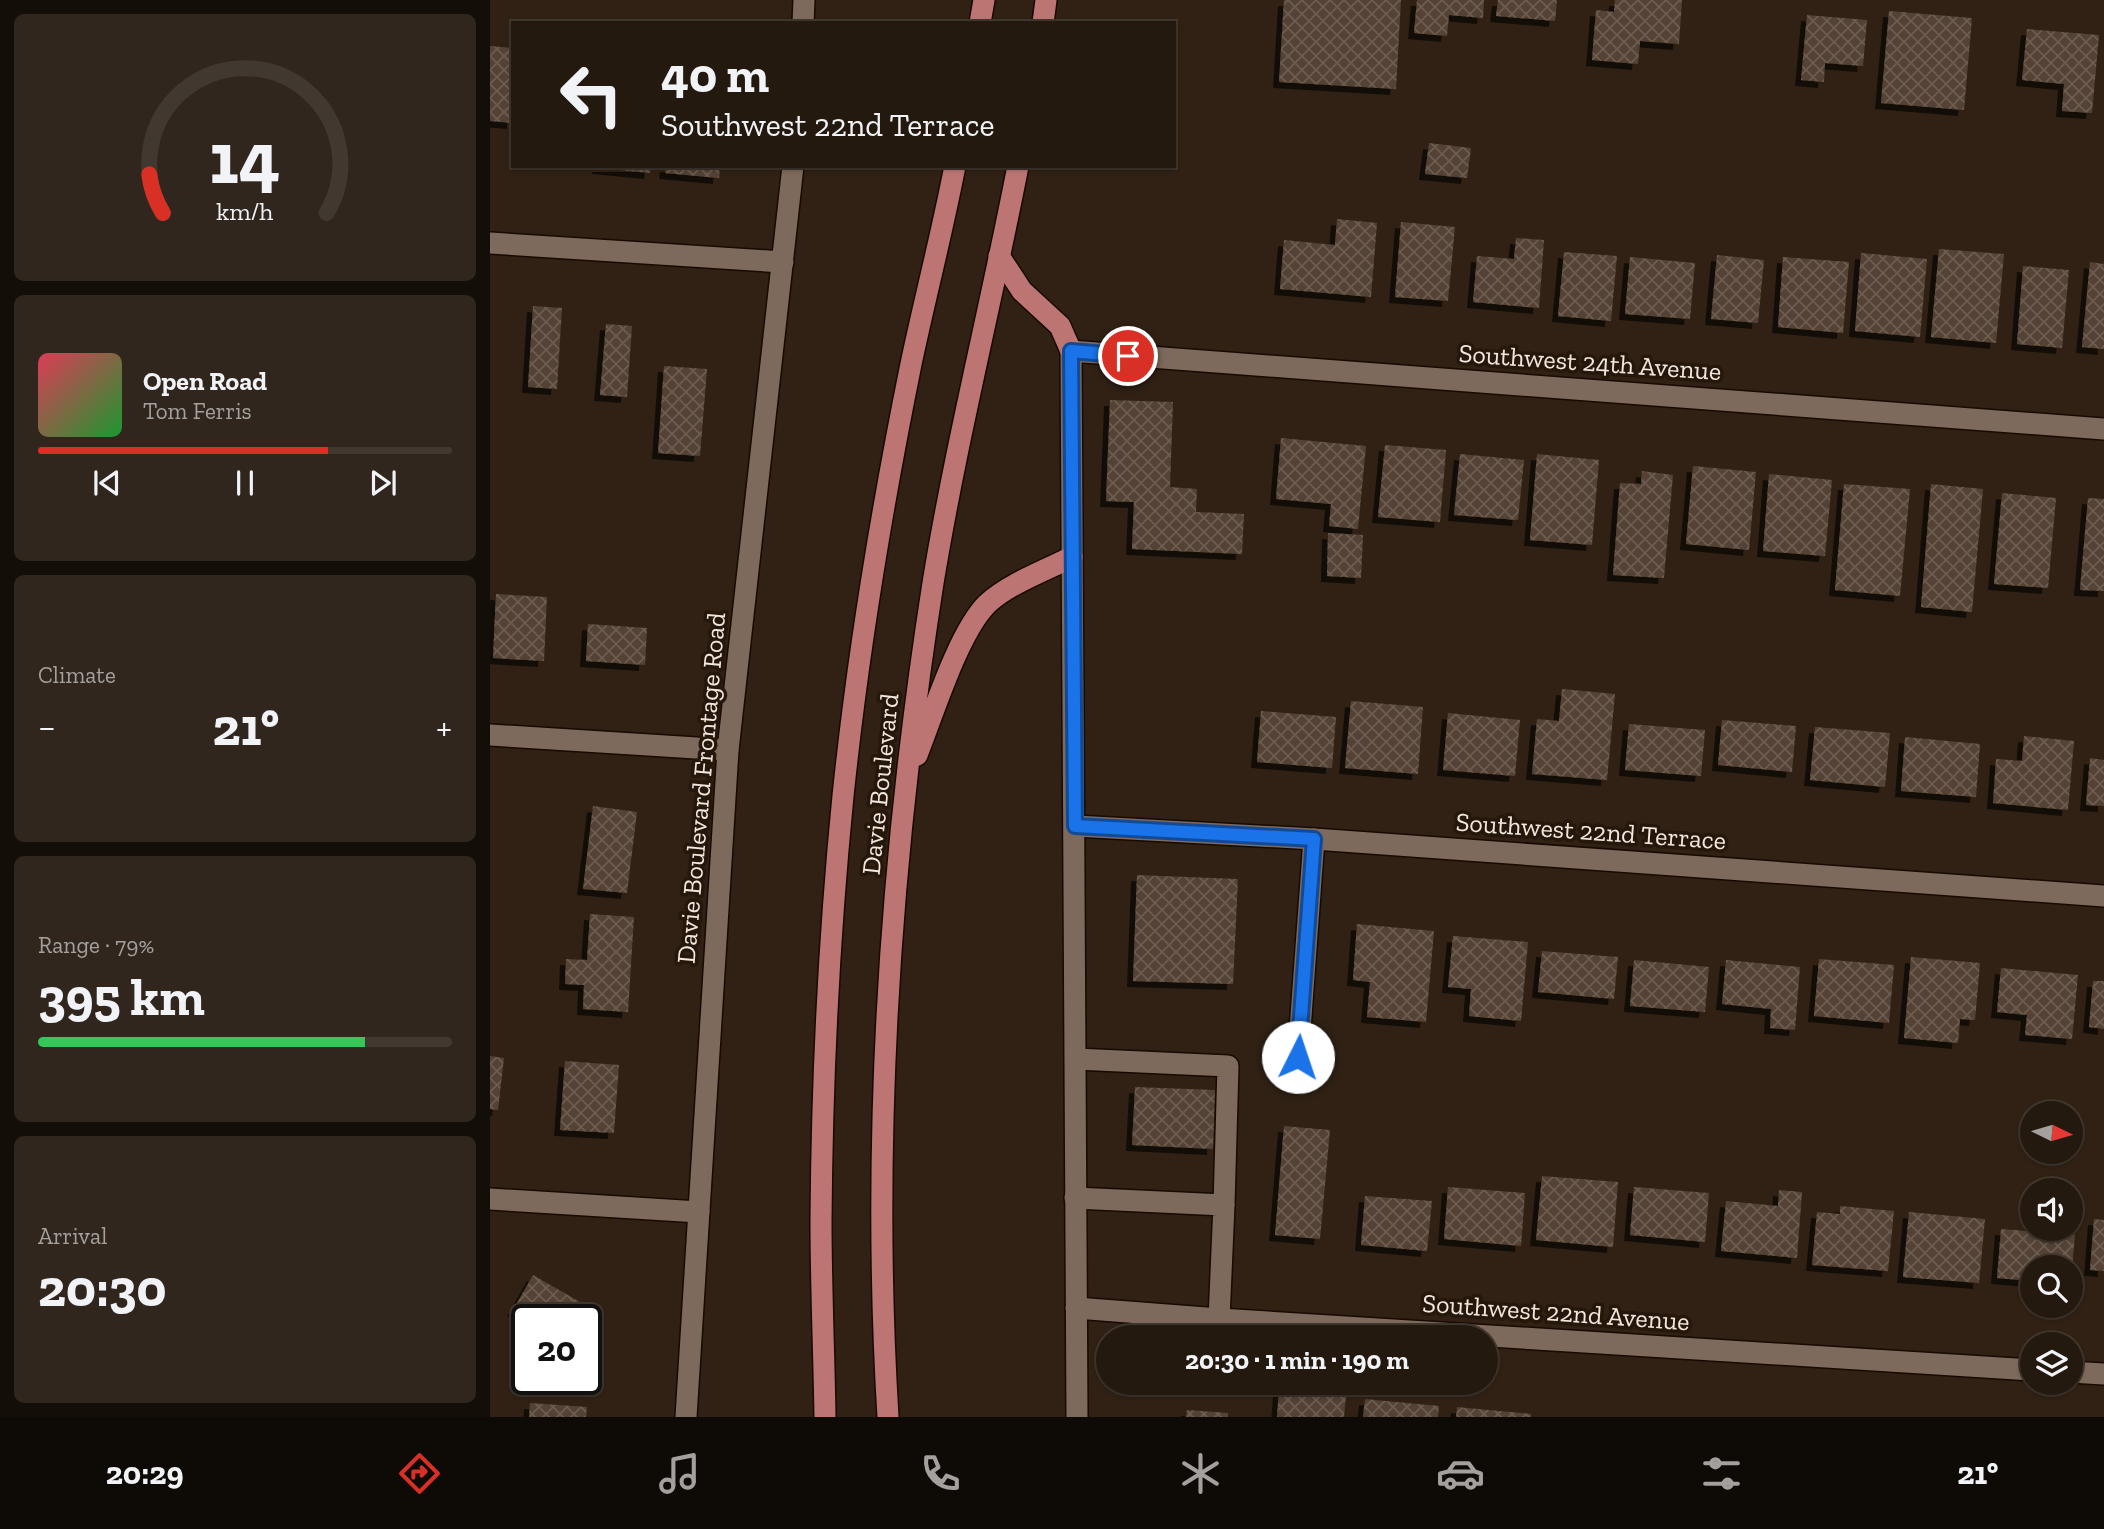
<!DOCTYPE html>
<meta charset="utf-8">
<style>
body{margin:0;font-family:"Zilla Slab",serif;background:#30261d;color:#f1f3f6;height:100vh;display:flex;flex-direction:column;font-size:26px;white-space:nowrap}
*{box-sizing:border-box;margin:0}
p{font-size:23px;color:#a3a09e}
.icon{flex:none;width:38px;height:38px;fill:none;stroke:currentColor;stroke-width:2;stroke-linecap:round;stroke-linejoin:round}
.map{position:relative;flex:1;overflow:hidden}
.drawer{display:flex;flex-direction:column;gap:14px;padding:14px;background:#140e08;width:490px}
.drawer>*{flex:none}
.guide{position:absolute;left:21px;top:21px;width:665px;height:147px;border-radius:0px;box-shadow:0 2px 5px #0004,0 0 0 2px #41382f;background:#24190f;color:#f1f3f6;overflow:hidden}
.needle{width:46px;rotate:95deg}
.tools{position:absolute;left:1530px;top:1101px;display:grid;gap:14px}
.tools a{display:grid;place-items:center;width:63px;height:63px;border-radius:50%;background:#24190f;box-shadow:0 2px 5px #0004,0 0 0 2px #41382f;font-size:35px}
.speed{position:absolute;left:21px;top:1304px;display:flex;gap:14px;font-size:35px;font-weight:700;text-align:center}
.speed>*{display:grid;place-content:center;width:91px;height:91px;border-radius:50%;background:#24190f;box-shadow:0 2px 5px #0004,0 0 0 2px #41382f;line-height:1}
.speed .limit{border:4px solid #111;border-radius:10px;background:#fff;color:#111}
.pin{position:absolute;display:grid;place-items:center;width:60px;height:60px;color:#fff;margin:-30px;border:4px solid #fff;border-radius:50%;box-shadow:0 2px 7px #0007}
.me{position:absolute;width:77px;margin:-38px;rotate:4deg;stroke-linejoin:round;filter:drop-shadow(0 0 5px #0008)}
.turn{display:flex;align-items:center;gap:24px;height:147px;padding:0 35px;font-size:32px}
.turn .icon{width:91px;height:91px;stroke-width:2.5}
.turn b{display:block;font-size:49px;line-height:60px}
.big{font-size:52px;font-weight:800;line-height:1.1}
.drawer .widget{flex:1;display:flex;flex-direction:column;justify-content:center;gap:10px;min-width:0;padding:0 24px;border-radius:10px;background:#30261d}
.drawer .dial{align-items:center;gap:0}
.dial svg{height:182px;overflow:visible;fill:none;stroke:#41382f;stroke-width:7;stroke-linecap:round;text-anchor:middle}
.dial text{fill:#f1f3f6;stroke:none}
.song{display:flex;align-items:center;gap:21px}
.cover{width:84px;height:84px;border-radius:10px;background:linear-gradient(135deg,hsl(350 70% 55%),hsl(130 70% 35%))}
.played{height:7px;border-radius:4px;background:linear-gradient(90deg,#d93025 70%,#41382f 70%)}
.keys{display:flex;justify-content:space-around;direction:ltr}
.heat{display:flex;justify-content:space-between;align-items:center;font-size:38px;direction:ltr}
.charge{height:10px;border-radius:5px;background:linear-gradient(90deg,#34c759 79%,#41382f 0)}
.trip{position:absolute;left:606px;top:1325px;width:402px;height:70px;border-radius:35px;background:#24190f;box-shadow:0 2px 5px #0004,0 0 0 2px #41382f;font-weight:800;line-height:70px;text-align:center}
.menu{display:flex;height:112px;justify-content:space-around;align-items:center;background:#0e0a06;color:#a3a09e}
.menu .icon{width:49px;height:49px}
.menu .active{color:#d93025}
.menu b{font-size:32px;color:#f1f3f6}
main{display:flex;flex:1;min-height:0}
.map>svg:first-child{display:block}
.building{fill:url(#building-cross-hatch);filter:url(#shadow)}
.lines{fill:none;stroke-linecap:round;stroke-linejoin:round}
.minor-casing{stroke:#180a02;stroke-width:24}
.major-casing{stroke:#180a02;stroke-width:24}
.minor{stroke:#7d6a5c;stroke-width:21}
.major{stroke:#bd7574;stroke-width:21}
.route-casing{stroke:#114b97;stroke-width:18}
.route{stroke:#1a73e8;stroke-width:12}
.labels{text-anchor:middle;stroke-width:7;stroke-linejoin:round;paint-order:stroke}
.street-label{font-size:26px;fill:#f2e7df;stroke:#26170b}
</style>
<main>
<section class="drawer">
<div class="widget dial"><svg viewBox="0 0 100 80">
<path d="M14 69A42 42 0 1 1 86 69"/>
<path d="M14 69A42 42 0 0 1 8 52" stroke="#d93025"/>
<text x="50" y="56" font-size="32" font-weight="700">14</text>
<text x="50" y="72" font-size="11">km/h</text>
</svg></div>
<div class="widget">
<div class="song"><i class="cover"></i><div><b>Open Road</b><p>Tom Ferris</p></div></div>
<div class="played"></div>
<div class="keys"><svg class="icon" aria-label="previous" viewBox="0 0 24 24"><path d="M18 5L8 12l10 7zM5 5v14"/></svg><svg class="icon" aria-label="pause" viewBox="0 0 24 24"><path d="M8 5v14M16 5v14"/></svg><svg class="icon" aria-label="next" viewBox="0 0 24 24"><path d="M6 5l10 7-10 7zM19 5v14"/></svg></div>
</div>
<div class="widget"><p>Climate</p>
<div class="heat"><a>−</a><b class="big">21°</b><a>+</a></div>
</div>
<div class="widget"><p>Range · 79%</p><b class="big">395 km</b><div class="charge"></div></div>
<div class="widget"><p>Arrival</p><b class="big">20:30</b></div>
</section>
<div class="map">
<svg width="1614" height="1417" viewBox="0 0 1614 1417">
<defs>
<pattern id="building-cross-hatch" width="8" height="8" patternUnits="userSpaceOnUse" patternTransform="scale(1.75)"><rect width="8" height="8" fill="#534234"/><path d="M0 0l8 8M0 8l8-8" fill="none" stroke="#6c5d51"/></pattern>
<filter id="shadow"><feDropShadow dx="-6" dy="6" stdDeviation="0" flood-color="#0009"/></filter>
</defs>
<rect width="100%" height="100%" fill="#302114"/>
<!-- building -->
<g class="building">
<path d="M 794,0 L 911,0 L 906,89 L 789,82 Z"/>
<path d="M 927,0 L 994,0 L 993,18 L 959,15 L 957,36 L 924,33 Z"/>
<path d="M 1008,0 L 1067,0 L 1065,21 L 1006,16 Z"/>
<path d="M 1125,0 L 1192,0 L 1189,44 L 1150,41 L 1148,64 L 1102,60 L 1106,10 L 1124,12 Z"/>
<path d="M 1399,11 L 1482,18 L 1474,110 L 1391,103 Z"/>
<path d="M 1317,15 L 1377,20 L 1373,66 L 1335,63 L 1334,82 L 1311,80 Z"/>
<path d="M 1537,29 L 1609,35 L 1602,113 L 1572,111 L 1574,84 L 1532,80 Z"/>
<path d="M 0,46 L 23,48 L 23,123 L 0,121 Z"/>
<path d="M 939,143 L 981,148 L 977,178 L 935,174 Z"/>
<path d="M 108,166 L 161,166 L 160,173 L 108,168 Z"/>
<path d="M 176,166 L 230,166 L 229,178 L 175,173 Z"/>
<path d="M 847,219 L 887,223 L 881,297 L 790,289 L 794,240 L 845,245 Z"/>
<path d="M 911,222 L 965,227 L 958,301 L 905,297 Z"/>
<path d="M 1026,238 L 1054,240 L 1049,308 L 983,302 L 987,256 L 1024,259 Z"/>
<path d="M 1449,249 L 1514,254 L 1506,343 L 1441,337 Z"/>
<path d="M 1074,252 L 1127,256 L 1121,321 L 1068,316 Z"/>
<path d="M 1371,253 L 1437,259 L 1430,337 L 1365,331 Z"/>
<path d="M 1227,255 L 1274,260 L 1268,323 L 1221,319 Z"/>
<path d="M 1140,257 L 1205,263 L 1200,319 L 1135,314 Z"/>
<path d="M 1293,257 L 1359,262 L 1353,333 L 1288,327 Z"/>
<path d="M 1600,262 L 1614,264 L 1614,349 L 1592,347 Z"/>
<path d="M 1533,266 L 1579,270 L 1572,348 L 1527,344 Z"/>
<path d="M 43,306 L 72,308 L 67,389 L 38,387 Z"/>
<path d="M 116,324 L 142,326 L 137,397 L 110,395 Z"/>
<path d="M 174,366 L 217,369 L 210,456 L 168,453 Z"/>
<path d="M 620,400 L 683,402 L 680,487 L 707,489 L 706,512 L 754,514 L 752,554 L 642,549 L 644,502 L 616,501 Z"/>
<path d="M 791,438 L 876,446 L 868,529 L 839,526 L 841,504 L 786,499 Z"/>
<path d="M 895,445 L 956,450 L 950,522 L 888,517 Z"/>
<path d="M 970,454 L 1034,460 L 1028,520 L 964,515 Z"/>
<path d="M 1047,454 L 1109,460 L 1102,545 L 1040,540 Z"/>
<path d="M 1203,466 L 1266,472 L 1259,550 L 1196,544 Z"/>
<path d="M 1152,471 L 1183,475 L 1174,578 L 1123,575 L 1130,483 L 1151,484 Z"/>
<path d="M 1279,474 L 1342,480 L 1335,556 L 1273,551 Z"/>
<path d="M 1354,484 L 1420,489 L 1410,596 L 1345,590 Z"/>
<path d="M 1441,484 L 1493,489 L 1482,612 L 1431,607 Z"/>
<path d="M 1512,493 L 1566,498 L 1558,588 L 1504,584 Z"/>
<path d="M 1598,498 L 1614,499 L 1614,591 L 1590,590 Z"/>
<path d="M 838,533 L 873,535 L 871,578 L 837,576 Z"/>
<path d="M 6,594 L 57,597 L 54,661 L 3,658 Z"/>
<path d="M 98,624 L 157,628 L 155,665 L 96,661 Z"/>
<path d="M 1072,689 L 1125,694 L 1117,780 L 1042,774 L 1047,719 L 1069,721 Z"/>
<path d="M 861,701 L 933,707 L 928,774 L 855,768 Z"/>
<path d="M 771,711 L 846,717 L 842,768 L 767,762 Z"/>
<path d="M 958,713 L 1030,720 L 1025,776 L 953,770 Z"/>
<path d="M 1232,720 L 1306,726 L 1302,772 L 1228,765 Z"/>
<path d="M 1139,724 L 1215,730 L 1211,776 L 1135,770 Z"/>
<path d="M 1325,727 L 1400,733 L 1395,787 L 1320,780 Z"/>
<path d="M 1534,736 L 1584,741 L 1578,810 L 1503,803 L 1506,759 L 1532,761 Z"/>
<path d="M 1415,737 L 1490,744 L 1486,797 L 1411,791 Z"/>
<path d="M 1600,758 L 1614,760 L 1614,806 L 1596,805 Z"/>
<path d="M 103,806 L 147,812 L 137,893 L 93,889 Z"/>
<path d="M 647,875 L 748,879 L 743,984 L 643,981 Z"/>
<path d="M 100,914 L 144,917 L 138,1012 L 93,1009 L 94,985 L 75,984 L 76,959 L 97,960 Z"/>
<path d="M 867,924 L 944,931 L 936,1022 L 877,1017 L 880,982 L 863,980 Z"/>
<path d="M 963,936 L 1038,942 L 1031,1021 L 979,1016 L 981,989 L 958,987 Z"/>
<path d="M 1052,951 L 1128,957 L 1124,999 L 1048,992 Z"/>
<path d="M 1421,957 L 1490,963 L 1485,1020 L 1470,1019 L 1468,1043 L 1414,1038 Z"/>
<path d="M 1329,959 L 1404,965 L 1399,1023 L 1324,1016 Z"/>
<path d="M 1144,960 L 1219,967 L 1215,1012 L 1140,1006 Z"/>
<path d="M 1236,960 L 1310,967 L 1305,1030 L 1280,1028 L 1281,1009 L 1232,1004 Z"/>
<path d="M 1511,968 L 1588,975 L 1582,1039 L 1535,1035 L 1537,1015 L 1507,1012 Z"/>
<path d="M 1603,981 L 1614,981 L 1614,1029 L 1599,1027 Z"/>
<path d="M 0,1056 L 14,1058 L 8,1110 L 0,1109 Z"/>
<path d="M 75,1061 L 129,1065 L 124,1133 L 70,1130 Z"/>
<path d="M 645,1087 L 725,1090 L 723,1149 L 642,1145 Z"/>
<path d="M 794,1126 L 840,1130 L 830,1239 L 785,1235 Z"/>
<path d="M 1052,1176 L 1128,1182 L 1123,1247 L 1046,1240 Z"/>
<path d="M 958,1187 L 1035,1193 L 1031,1246 L 954,1239 Z"/>
<path d="M 1144,1187 L 1219,1193 L 1215,1242 L 1140,1235 Z"/>
<path d="M 1289,1190 L 1312,1192 L 1307,1258 L 1231,1251 L 1236,1201 L 1288,1206 Z"/>
<path d="M 875,1196 L 942,1201 L 937,1251 L 871,1245 Z"/>
<path d="M 1350,1206 L 1404,1211 L 1398,1271 L 1322,1265 L 1327,1212 L 1350,1214 Z"/>
<path d="M 1419,1212 L 1495,1219 L 1489,1283 L 1413,1277 Z"/>
<path d="M 1604,1219 L 1614,1220 L 1614,1271 L 1600,1270 Z"/>
<path d="M 1511,1229 L 1585,1235 L 1582,1267 L 1542,1267 L 1542,1281 L 1507,1278 Z"/>
<path d="M 43,1275 L 111,1314 L 96,1339 L 96,1320 L 39,1320 L 23,1310 Z"/>
<path d="M 789,1389 L 856,1395 L 854,1417 L 787,1417 Z"/>
<path d="M 875,1399 L 949,1406 L 948,1417 L 873,1417 Z"/>
<path d="M 40,1403 L 97,1407 L 96,1417 L 39,1417 Z"/>
<path d="M 967,1407 L 1041,1414 L 1041,1417 L 966,1417 Z"/>
<path d="M 697,1410 L 738,1413 L 738,1417 L 696,1417 Z"/>
</g>
<g class="lines">
<!-- minor casing -->
<g class="minor-casing">
<g id="minor">
<path d="M 313,23 L 314,0"/>
<path d="M 0,243 L 293,262"/>
<path d="M 0,735 L 238,750"/>
<path d="M 585,826 L 824,839 L 1614,896"/>
<path d="M 808,1057 L 824,839"/>
<path d="M 586,1059 L 738,1066 L 734,1205"/>
<path d="M 585,1198 L 734,1205 L 729,1319"/>
<path d="M 0,1199 L 209,1212"/>
<path d="M 586,1308 L 729,1319 L 1542,1370"/>
<path d="M 1580,1372 L 1614,1374"/>
<path d="M 196,1417 L 238,750 L 303,166"/>
<path d="M 587,1417 L 581,351 L 1614,429"/>
</g>
</g>
<!-- major casing -->
<g class="major-casing">
<g id="major">
<path d="M 490,23 L 494,0"/>
<path d="M 553,23 L 556,0"/>
<path d="M 509,256 L 532,291 L 570,326 L 581,351"/>
<path d="M 427,755 C 443,715 468,633 497,604 C 518,584 556,570 582,557"/>
<path d="M 335,1417 C 334,1352 331,1286 331,1221 C 332,1079 339,937 353,796 C 368,652 392,507 421,364 C 435,298 452,233 465,166"/>
<path d="M 398,1417 C 381,1139 400,858 443,583 C 466,443 501,305 528,166"/>
</g>
</g>
<!-- minor -->
<use href="#minor" class="minor"/>
<!-- major -->
<use href="#major" class="major"/>
</g>
<g class="lines">
<!-- route casing -->
<g class="route-casing">
<path id="route" d="M 638,356 L 581,351 L 585,826 L 824,839 L 808,1057"/>
</g>
<!-- route -->
<use href="#route" class="route"/>
</g>
<g class="labels">
<!-- street labels -->
<g class="street-label">
<text transform="translate(1100 362) rotate(4)" y="9">Southwest 24th Avenue</text>
<text transform="translate(390 784) rotate(-84)" y="9">Davie Boulevard</text>
<text transform="translate(211 788) rotate(-85)" y="9">Davie Boulevard Frontage Road</text>
<text transform="translate(1101 831) rotate(4)" y="9">Southwest 22nd Terrace</text>
<text transform="translate(1066 1312) rotate(4)" y="9">Southwest 22nd Avenue</text>
</g>
</g>
</svg>
<div class="tools">
<a><svg class="needle" viewBox="-14 -14 28 28"><path d="M0-13l5 13h-10z" fill="#e53935"/><path d="M0 13l5-13h-10z" fill="#a3a09e"/></svg></a>
<a><svg class="icon" aria-label="sound" viewBox="0 0 24 24"><path d="M4 9h4l5-4v14l-5-4H4zM17 9q2 3 0 6"/></svg></a>
<a><svg class="icon" aria-label="search" viewBox="0 0 24 24"><circle cx="10" cy="10" r="6"/><path d="M15 15l6 6"/></svg></a>
<a><svg class="icon" aria-label="layers" viewBox="0 0 24 24"><path d="M12 4l9 5-9 5-9-5zM3 14l9 5 9-5"/></svg></a>
</div>
<div class="speed"><div class="limit">20</div></div>
<div class="pin" style="left:638px;top:356px;background:#d93025"><svg class="icon" aria-label="arrive" viewBox="0 0 24 24"><path d="M6 21V4h12l-3 4 3 4H6"/></svg></div>
<svg class="me" style="left:808px;top:1057px" viewBox="-20 -20 40 40"><circle r="19" fill="#fff"/><path d="M0-13L10 11 0 6-10 11z" fill="#1a73e8"/></svg>
<div class="trip">20:30 · 1 min · 190 m</div>
<div class="guide">
<div class="turn"><svg class="icon" aria-label="left" viewBox="0 0 24 24"><path d="M17 20v-9H6M10 6l-5 5 5 5"/></svg><div><b>40 m</b>Southwest 22nd Terrace</div></div>
</div>
</div>
</main>
<nav class="menu">
<b>20:29</b>
<svg class="icon active" aria-label="directions" viewBox="0 0 24 24"><path d="M12 3l9 9-9 9-9-9zM9 14v-3h6M13 9l2 2-2 2"/></svg>
<svg class="icon" aria-label="music" viewBox="0 0 24 24"><path d="M9 18V5l10-2v13"/><circle cx="6" cy="18" r="3"/><circle cx="16" cy="16" r="3"/></svg>
<svg class="icon" aria-label="phone" viewBox="0 0 24 24"><path d="M5 4h4l2 5-3 2q2 4 5 5l2-3 5 2v4C11 20 4 13 5 4z"/></svg>
<svg class="icon" aria-label="climate" viewBox="0 0 24 24"><path d="M12 3v18M4 7l16 10M4 17L20 7"/></svg>
<svg class="icon" aria-label="car" viewBox="0 0 24 24"><path d="M5 17H2v-5l4-1 3-4h7l3 4 3 1v5h-3M9 17h6M6 11h13"/><circle cx="7" cy="17" r="2"/><circle cx="17" cy="17" r="2"/></svg>
<svg class="icon" aria-label="filters" viewBox="0 0 24 24"><path d="M4 7h16M4 17h16"/><circle cx="9" cy="7" r="2"/><circle cx="15" cy="17" r="2"/></svg>
<b>21°</b>
</nav>
